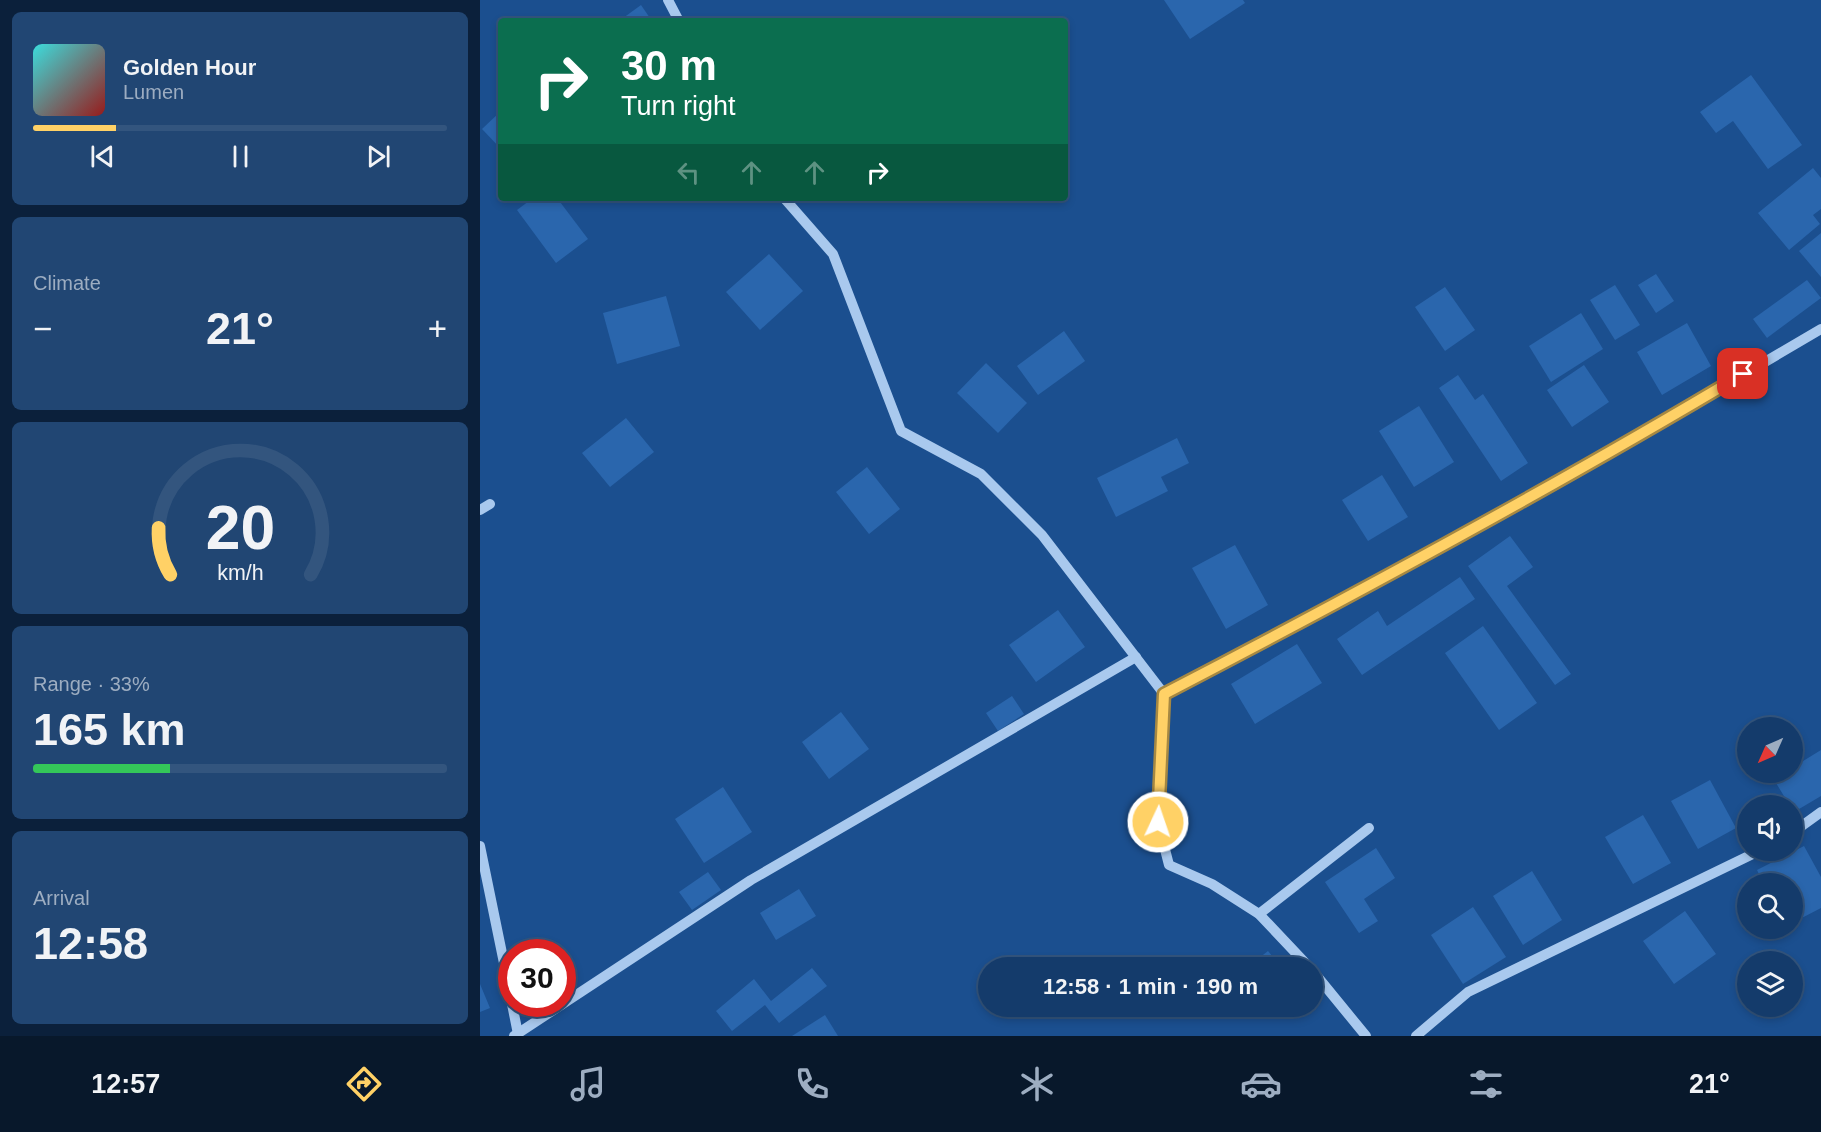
<!DOCTYPE html>
<meta charset="utf-8">
<style>
body{margin:0;font-family:Arial,sans-serif;background:#214673;color:#f1f3f6;height:100vh;display:flex;flex-direction:column;font-size:22px;white-space:nowrap}
*{box-sizing:border-box;margin:0}
p{font-size:20px;color:#9dadc1}
.icon{flex:none;width:33px;height:33px;fill:none;stroke:currentColor;stroke-width:2;stroke-linecap:round;stroke-linejoin:round}
.map{position:relative;flex:1;overflow:hidden}
.sheet{display:flex;flex-direction:column;gap:12px;padding:12px;background:#0b203b;width:480px}
.sheet>*{flex:none}
.guide{position:absolute;left:18px;top:18px;width:570px;height:183px;border-radius:6px;box-shadow:0 3px 9px #0003,0 0 0 2px #33557e;background:#0b6e4f;color:#fff;overflow:hidden}
.needle{width:39px;rotate:225deg}
.controls{position:absolute;left:1257px;top:717px;display:grid;gap:12px}
.controls a{display:grid;place-items:center;width:66px;height:66px;border-radius:50%;background:#143b6b;box-shadow:0 3px 9px #0003,0 0 0 2px #33557e;font-size:30px}
.speed{position:absolute;left:18px;top:939px;display:flex;gap:12px;font-size:30px;font-weight:700;text-align:center}
.speed>*{display:grid;place-content:center;width:78px;height:78px;border-radius:50%;background:#143b6b;box-shadow:0 3px 9px #0003,0 0 0 2px #33557e;line-height:1}
.speed .limit{border:9px solid #d22;background:#fff;color:#111}
.pin{position:absolute;display:grid;place-items:center;width:51px;height:51px;color:#fff;margin:-26px;border-radius:12px;box-shadow:0 3px 9px #0006}
.me{position:absolute;width:66px;margin:-33px;rotate:3deg;stroke-linejoin:round;filter:drop-shadow(0 0 4px #0008)}
.turn{display:flex;align-items:center;gap:21px;height:126px;padding:0 24px;font-size:27px}
.turn .icon{width:78px;height:78px;stroke-width:2.5}
.turn b{display:block;font-size:42px;line-height:51px}
.lanes{display:flex;align-items:center;height:57px;padding:0 24px;background:#0003;justify-content:center;gap:30px;direction:ltr}
.lanes .off{opacity:.35}
.big{font-size:45px;font-weight:700;line-height:1.1}
.sheet .card{flex:1;display:flex;flex-direction:column;justify-content:center;gap:9px;min-width:0;padding:0 21px;border-radius:9px;background:#214673}
.sheet .dial{align-items:center;gap:0}
.dial svg{height:156px;overflow:visible;fill:none;stroke:#33557e;stroke-width:7;stroke-linecap:round;text-anchor:middle}
.dial text{fill:#f1f3f6;stroke:none}
.song{display:flex;align-items:center;gap:18px}
.cover{width:72px;height:72px;border-radius:9px;background:linear-gradient(135deg,hsl(180 70% 55%),hsl(0 70% 35%))}
.played{height:6px;border-radius:3px;background:linear-gradient(90deg,#ffd166 20%,#33557e 20%)}
.keys{display:flex;justify-content:space-around;direction:ltr}
.heat{display:flex;justify-content:space-between;align-items:center;font-size:33px;direction:ltr}
.charge{height:9px;border-radius:4px;background:linear-gradient(90deg,#34c759 33%,#33557e 0)}
.trip{position:absolute;left:498px;top:957px;width:345px;height:60px;border-radius:30px;background:#143b6b;box-shadow:0 3px 9px #0003,0 0 0 2px #33557e;font-weight:700;line-height:60px;text-align:center}
.tabs{display:flex;height:96px;justify-content:space-around;align-items:center;background:#08182b;color:#9dadc1}
.tabs .icon{width:42px;height:42px}
.tabs .selected{color:#ffd166}
.tabs b{font-size:27px;color:#f1f3f6}
main{display:flex;flex:1;min-height:0}
.map>svg:first-child{display:block}
.building{fill:#2a66ad}
.lines{fill:none;stroke-linecap:round;stroke-linejoin:round}
.minor{stroke:#a9c9ee;stroke-width:10}
.route-casing{stroke:#a68842;stroke-width:15}
.route{stroke:#ffd166;stroke-width:10}
</style>
<main>
<section class="sheet">
<div class="card">
<div class="song"><i class="cover"></i><div><b>Golden Hour</b><p>Lumen</p></div></div>
<div class="played"></div>
<div class="keys"><svg class="icon" aria-label="previous" viewBox="0 0 24 24"><path d="M18 5L8 12l10 7zM5 5v14"/></svg><svg class="icon" aria-label="pause" viewBox="0 0 24 24"><path d="M8 5v14M16 5v14"/></svg><svg class="icon" aria-label="next" viewBox="0 0 24 24"><path d="M6 5l10 7-10 7zM19 5v14"/></svg></div>
</div>
<div class="card"><p>Climate</p>
<div class="heat"><a>−</a><b class="big">21°</b><a>+</a></div>
</div>
<div class="card dial"><svg viewBox="0 0 100 80">
<path d="M14 69A42 42 0 1 1 86 69"/>
<path d="M14 69A42 42 0 0 1 8 45" stroke="#ffd166"/>
<text x="50" y="56" font-size="32" font-weight="700">20</text>
<text x="50" y="72" font-size="11">km/h</text>
</svg></div>
<div class="card"><p>Range · 33%</p><b class="big">165 km</b><div class="charge"></div></div>
<div class="card"><p>Arrival</p><b class="big">12:58</b></div>
</section>
<div class="map">
<svg width="1341" height="1036" viewBox="0 0 1341 1036">
<rect width="100%" height="100%" fill="#1b4f8f"/>
<!-- building -->
<g class="building">
<path d="M 684,0 L 763,0 L 765,3 L 710,39 Z"/>
<path d="M 161,5 L 172,21 L 139,21 Z"/>
<path d="M 1271,75 L 1322,145 L 1288,169 L 1253,121 L 1236,133 L 1220,112 Z"/>
<path d="M 21,111 L 21,149 L 2,129 Z"/>
<path d="M 1333,168 L 1341,178 L 1341,209 L 1333,215 L 1340,224 L 1309,250 L 1278,213 Z"/>
<path d="M 53,198 L 77,198 L 108,239 L 76,263 L 37,210 Z"/>
<path d="M 1341,233 L 1341,277 L 1319,251 Z"/>
<path d="M 289,254 L 323,291 L 280,330 L 246,292 Z"/>
<path d="M 1176,274 L 1194,301 L 1176,313 L 1158,285 Z"/>
<path d="M 1327,280 L 1341,298 L 1287,338 L 1273,319 Z"/>
<path d="M 1135,285 L 1160,325 L 1135,340 L 1110,300 Z"/>
<path d="M 965,287 L 995,330 L 965,351 L 935,307 Z"/>
<path d="M 186,296 L 200,346 L 137,364 L 123,313 Z"/>
<path d="M 1101,313 L 1123,349 L 1071,382 L 1049,346 Z"/>
<path d="M 1207,323 L 1231,366 L 1182,395 L 1157,352 Z"/>
<path d="M 584,331 L 605,361 L 558,395 L 537,366 Z"/>
<path d="M 506,363 L 547,403 L 518,433 L 477,393 Z"/>
<path d="M 1104,365 L 1129,402 L 1092,427 L 1067,390 Z"/>
<path d="M 978,375 L 995,400 L 1003,394 L 1048,463 L 1021,481 L 959,388 Z"/>
<path d="M 939,406 L 974,462 L 934,487 L 899,431 Z"/>
<path d="M 146,418 L 174,452 L 130,487 L 102,453 Z"/>
<path d="M 697,438 L 709,463 L 681,477 L 688,491 L 636,517 L 617,478 Z"/>
<path d="M 387,467 L 420,509 L 389,534 L 356,492 Z"/>
<path d="M 902,475 L 928,517 L 888,541 L 862,500 Z"/>
<path d="M 1030,536 L 1053,567 L 1027,586 L 1091,674 L 1075,685 L 988,566 Z"/>
<path d="M 755,545 L 788,605 L 746,629 L 712,568 Z"/>
<path d="M 980,577 L 995,599 L 882,675 L 857,639 L 898,611 L 907,626 Z"/>
<path d="M 578,610 L 605,647 L 556,682 L 529,645 Z"/>
<path d="M 1003,626 L 1057,703 L 1019,730 L 965,653 Z"/>
<path d="M 817,644 L 842,683 L 775,724 L 751,684 Z"/>
<path d="M 532,696 L 544,714 L 518,731 L 506,713 Z"/>
<path d="M 361,712 L 389,749 L 349,779 L 322,742 Z"/>
<path d="M 1341,750 L 1341,796 L 1314,812 L 1312,806 L 1310,806 L 1296,783 L 1317,770 L 1315,766 Z"/>
<path d="M 1230,780 L 1256,828 L 1218,849 L 1191,801 Z"/>
<path d="M 243,787 L 272,832 L 224,863 L 195,819 Z"/>
<path d="M 1163,815 L 1191,863 L 1153,884 L 1125,837 Z"/>
<path d="M 1324,846 L 1341,877 L 1341,908 L 1312,923 L 1312,884 L 1284,884 L 1277,870 Z"/>
<path d="M 896,848 L 915,878 L 884,899 L 898,921 L 879,933 L 845,882 Z"/>
<path d="M 1052,871 L 1082,920 L 1043,945 L 1013,896 Z"/>
<path d="M 228,872 L 241,890 L 212,910 L 199,892 Z"/>
<path d="M 319,889 L 336,916 L 296,940 L 280,913 Z"/>
<path d="M 993,907 L 1026,957 L 983,984 L 951,935 Z"/>
<path d="M 1205,911 L 1236,954 L 1194,984 L 1163,941 Z"/>
<path d="M 788,951 L 802,968 L 779,968 L 774,962 Z"/>
<path d="M 332,968 L 347,986 L 299,1023 L 285,1005 L 252,1031 L 236,1011 L 274,979 L 291,1001 Z"/>
<path d="M 0,984 L 10,1008 L 0,1012 Z"/>
<path d="M 345,1015 L 358,1036 L 312,1036 Z"/>
</g>
<g class="lines">
<!-- minor -->
<g class="minor">
<path d="M 188,0 L 199,21"/>
<path d="M 304,198 L 353,254 L 421,431 L 501,474 L 562,535 L 684,694 L 678,822 L 689,865 L 732,884 L 779,914 L 830,968"/>
<path d="M 0,510 L 10,504"/>
<path d="M 684,694 L 788,640 L 1127,455 L 1341,329"/>
<path d="M 1312,833 L 1341,812"/>
<path d="M 0,846 L 32,1002"/>
<path d="M 779,914 L 889,828"/>
<path d="M 832,970 L 886,1036"/>
<path d="M 32,1004 L 38,1034"/>
<path d="M 34,1036 L 271,880 L 656,657"/>
<path d="M 936,1036 L 988,992 L 1281,850"/>
</g>
</g>
<g class="lines">
<!-- route casing -->
<g class="route-casing">
<path id="route" d="M 678,822 L 684,694 C 880,592 1074,487 1263,374"/>
</g>
<!-- route -->
<use href="#route" class="route"/>
</g>
</svg>
<div class="controls">
<a><svg class="needle" viewBox="-14 -14 28 28"><path d="M0-13l5 13h-10z" fill="#e53935"/><path d="M0 13l5-13h-10z" fill="#9dadc1"/></svg></a>
<a><svg class="icon" aria-label="sound" viewBox="0 0 24 24"><path d="M4 9h4l5-4v14l-5-4H4zM17 9q2 3 0 6"/></svg></a>
<a><svg class="icon" aria-label="search" viewBox="0 0 24 24"><circle cx="10" cy="10" r="6"/><path d="M15 15l6 6"/></svg></a>
<a><svg class="icon" aria-label="layers" viewBox="0 0 24 24"><path d="M12 4l9 5-9 5-9-5zM3 14l9 5 9-5"/></svg></a>
</div>
<div class="speed"><div class="limit">30</div></div>
<div class="pin" style="left:1263px;top:374px;background:#d93025"><svg class="icon" aria-label="arrive" viewBox="0 0 24 24"><path d="M6 21V4h12l-3 4 3 4H6"/></svg></div>
<svg class="me" style="left:678px;top:822px" viewBox="-20 -20 40 40"><circle r="17" fill="#ffd166" stroke="#fff" stroke-width="3"/><path d="M0-11L8 9 0 5-8 9z" fill="#fff"/></svg>
<div class="trip">12:58 · 1 min · 190 m</div>
<div class="guide">
<div class="turn"><svg class="icon" aria-label="right" viewBox="0 0 24 24"><path d="M7 20v-9h11M14 6l5 5-5 5"/></svg><div><b>30 m</b>Turn right</div></div>
<div class="lanes"><svg class="icon off" aria-label="left" viewBox="0 0 24 24"><path d="M17 20v-9H6M10 6l-5 5 5 5"/></svg><svg class="icon off" aria-label="ahead" viewBox="0 0 24 24"><path d="M12 20V5M6 11l6-6 6 6"/></svg><svg class="icon off" aria-label="ahead" viewBox="0 0 24 24"><path d="M12 20V5M6 11l6-6 6 6"/></svg><svg class="icon" aria-label="right" viewBox="0 0 24 24"><path d="M7 20v-9h11M14 6l5 5-5 5"/></svg></div>
</div>
</div>
</main>
<nav class="tabs">
<b>12:57</b>
<svg class="icon selected" aria-label="directions" viewBox="0 0 24 24"><path d="M12 3l9 9-9 9-9-9zM9 14v-3h6M13 9l2 2-2 2"/></svg>
<svg class="icon" aria-label="music" viewBox="0 0 24 24"><path d="M9 18V5l10-2v13"/><circle cx="6" cy="18" r="3"/><circle cx="16" cy="16" r="3"/></svg>
<svg class="icon" aria-label="phone" viewBox="0 0 24 24"><path d="M5 4h4l2 5-3 2q2 4 5 5l2-3 5 2v4C11 20 4 13 5 4z"/></svg>
<svg class="icon" aria-label="climate" viewBox="0 0 24 24"><path d="M12 3v18M4 7l16 10M4 17L20 7"/></svg>
<svg class="icon" aria-label="car" viewBox="0 0 24 24"><path d="M5 17H2v-5l4-1 3-4h7l3 4 3 1v5h-3M9 17h6M6 11h13"/><circle cx="7" cy="17" r="2"/><circle cx="17" cy="17" r="2"/></svg>
<svg class="icon" aria-label="filters" viewBox="0 0 24 24"><path d="M4 7h16M4 17h16"/><circle cx="9" cy="7" r="2"/><circle cx="15" cy="17" r="2"/></svg>
<b>21°</b>
</nav>
